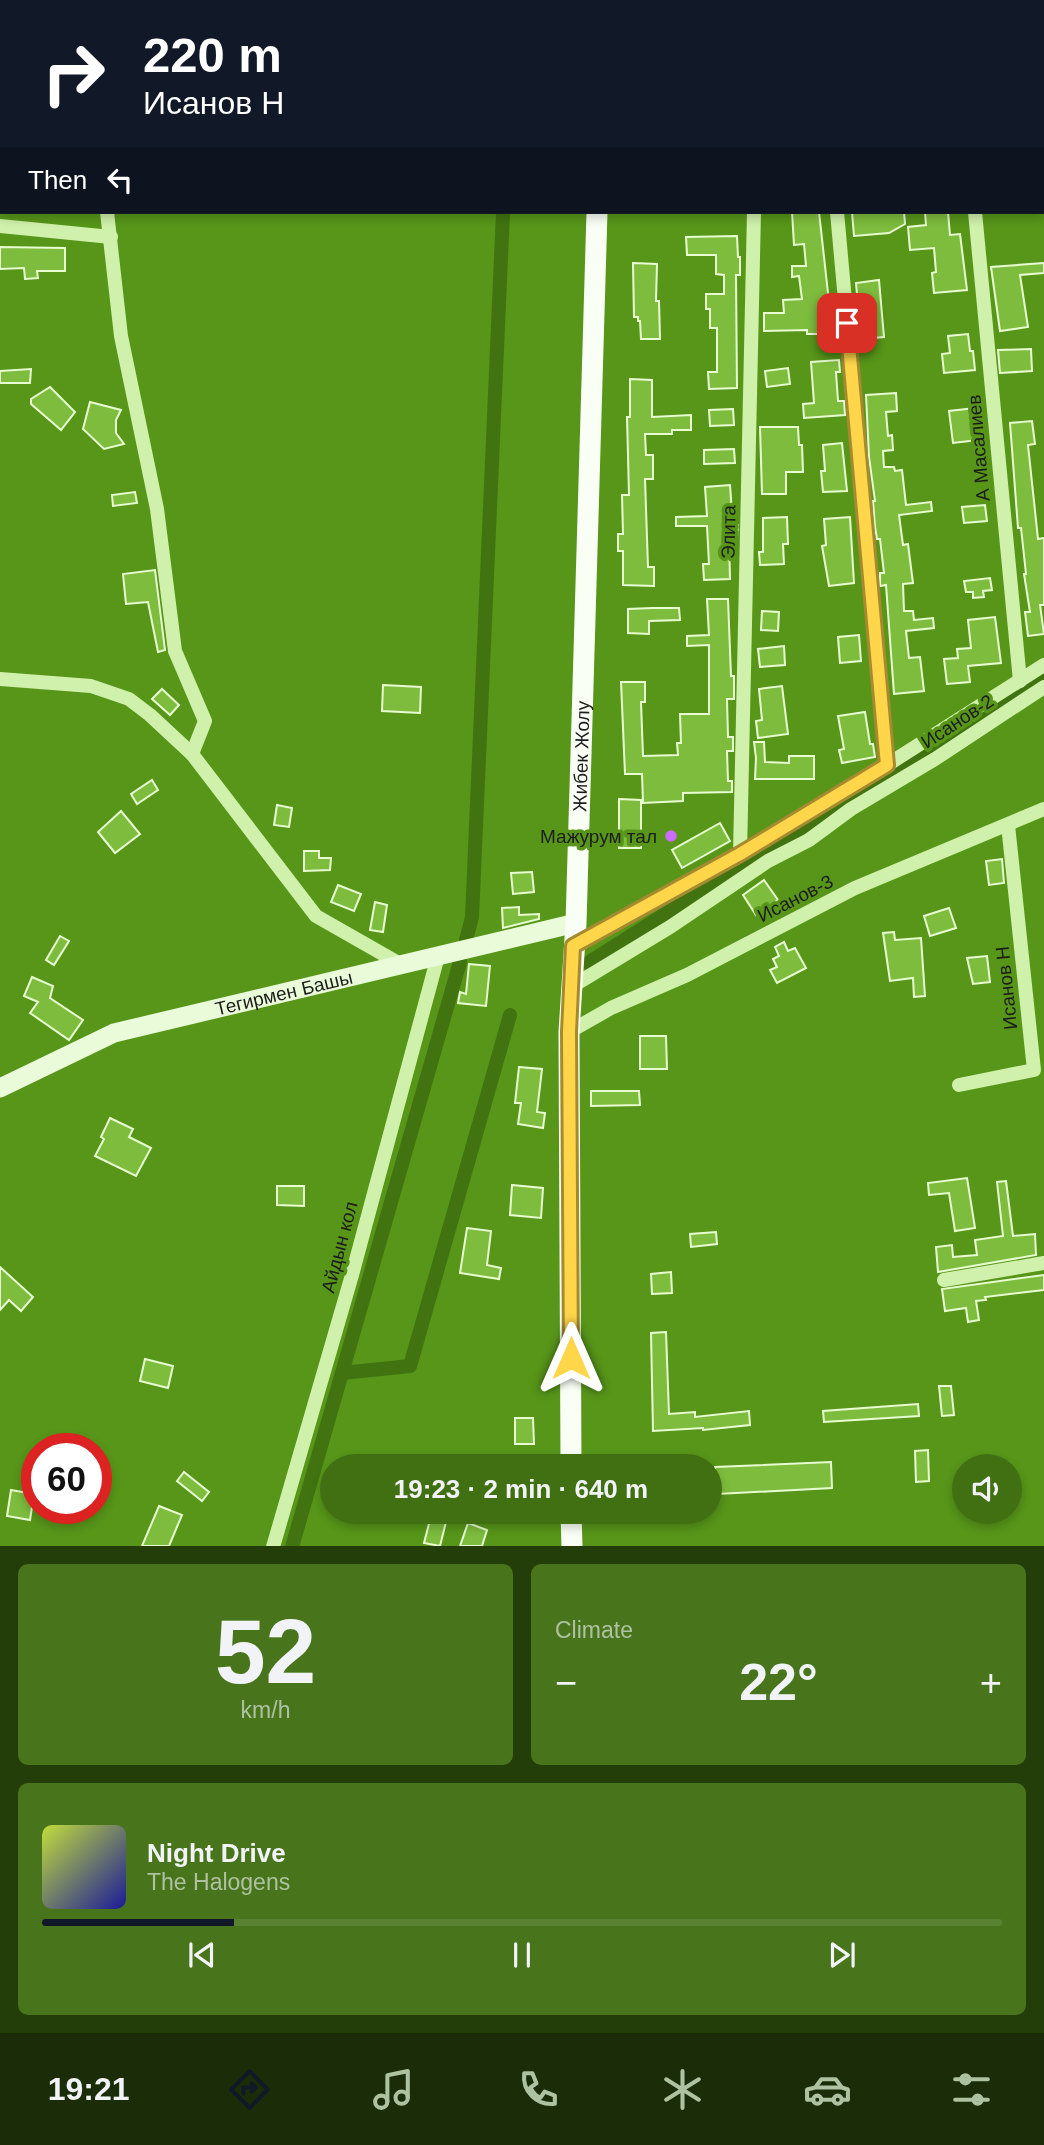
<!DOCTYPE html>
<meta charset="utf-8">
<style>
body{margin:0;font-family:Arial,sans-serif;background:#48751c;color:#f1f3f6;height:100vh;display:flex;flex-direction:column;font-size:26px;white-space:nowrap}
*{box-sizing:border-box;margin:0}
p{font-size:23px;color:#aec1a0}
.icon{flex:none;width:38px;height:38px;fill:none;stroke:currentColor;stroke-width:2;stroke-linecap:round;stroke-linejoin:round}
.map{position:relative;height:1546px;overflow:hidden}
.drawer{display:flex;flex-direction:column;gap:18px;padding:18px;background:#243e0a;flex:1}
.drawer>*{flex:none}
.banner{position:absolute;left:0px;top:0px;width:1045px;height:214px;box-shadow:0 4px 10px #0003;background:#111827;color:#fff;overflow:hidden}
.buttons{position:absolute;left:952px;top:1454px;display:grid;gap:14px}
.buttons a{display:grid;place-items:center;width:70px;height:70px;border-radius:50%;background:#417013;box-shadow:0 4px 10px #0003;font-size:35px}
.speed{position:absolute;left:21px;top:1433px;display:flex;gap:14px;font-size:35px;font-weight:700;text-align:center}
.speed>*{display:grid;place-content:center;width:91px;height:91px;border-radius:50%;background:#417013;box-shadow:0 4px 10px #0003;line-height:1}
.speed .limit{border:10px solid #d22;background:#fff;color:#111}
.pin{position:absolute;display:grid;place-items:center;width:60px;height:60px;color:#fff;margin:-30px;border-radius:14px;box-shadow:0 4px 10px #0006}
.me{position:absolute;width:77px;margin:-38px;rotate:0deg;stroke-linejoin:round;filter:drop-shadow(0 0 5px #0008)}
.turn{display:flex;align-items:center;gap:24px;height:147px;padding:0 28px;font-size:32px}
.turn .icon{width:91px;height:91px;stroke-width:2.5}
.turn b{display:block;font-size:49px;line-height:60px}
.then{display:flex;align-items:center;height:66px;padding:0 28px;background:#0003;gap:14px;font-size:26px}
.big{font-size:52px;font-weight:800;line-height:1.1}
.drawer .widget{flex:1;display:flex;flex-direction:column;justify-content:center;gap:10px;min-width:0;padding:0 24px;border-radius:10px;background:#48751c}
.drawer .dial{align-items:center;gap:0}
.dial b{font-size:91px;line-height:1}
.song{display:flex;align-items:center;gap:21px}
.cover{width:84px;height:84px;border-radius:10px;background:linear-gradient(135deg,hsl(70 70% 55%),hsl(240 70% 35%))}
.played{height:7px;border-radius:4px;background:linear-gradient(90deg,#111827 20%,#5a8233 20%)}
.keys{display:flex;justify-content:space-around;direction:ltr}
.heat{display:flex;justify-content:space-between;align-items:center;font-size:38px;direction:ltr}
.drawer .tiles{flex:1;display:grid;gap:18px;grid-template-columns:1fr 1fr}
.widget:last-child{grid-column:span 2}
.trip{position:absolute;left:320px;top:1454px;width:402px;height:70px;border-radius:35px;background:#417013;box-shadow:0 4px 10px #0003;font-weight:800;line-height:70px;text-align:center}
.menu{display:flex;height:112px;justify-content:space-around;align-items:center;background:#1a2d08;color:#aec1a0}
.menu .icon{width:49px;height:49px}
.menu .active{color:#111827}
.menu b{font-size:32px;color:#f1f3f6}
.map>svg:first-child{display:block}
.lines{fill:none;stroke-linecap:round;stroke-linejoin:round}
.canal{stroke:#417410;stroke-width:14}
.building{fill:#7dbc3d;stroke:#e8fcd2;stroke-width:2}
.street{stroke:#cff1ab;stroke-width:14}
.secondary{stroke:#eafbda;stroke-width:19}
.primary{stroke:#f9fff5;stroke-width:21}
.route-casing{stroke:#a68a30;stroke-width:18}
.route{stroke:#ffd54a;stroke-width:12}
.poi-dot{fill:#cb6bff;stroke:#579619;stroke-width:2.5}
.labels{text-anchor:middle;stroke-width:7;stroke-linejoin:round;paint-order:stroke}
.street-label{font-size:19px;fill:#1d1d1d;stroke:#579619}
.poi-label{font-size:19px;fill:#1d1d1d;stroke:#579619;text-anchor:end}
</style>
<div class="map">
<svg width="1044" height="1547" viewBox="0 0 1044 1547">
<rect width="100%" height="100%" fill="#579619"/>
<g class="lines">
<!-- canal -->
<g class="canal">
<path d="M 513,2 L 513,0"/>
<path d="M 466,940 L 472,917 L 503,212"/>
<path d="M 588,963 L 845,800 L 1044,678"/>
<path d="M 342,1373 L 410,1366 L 510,1015"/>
<path d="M 292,1547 L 460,962"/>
</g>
</g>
<!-- building -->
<g class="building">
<path d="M 792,212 L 819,212 L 830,311 L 831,328 L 824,328 L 824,334 L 807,334 L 807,330 L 764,331 L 764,313 L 784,313 L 783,300 L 802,299 L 799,276 L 792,277 L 792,266 L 806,266 L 804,244 L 794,245 Z"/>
<path d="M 852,212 L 904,212 L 905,224 L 889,233 L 854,236 Z"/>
<path d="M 925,212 L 948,212 L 950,235 L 960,234 L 967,290 L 934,293 L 932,273 L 936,272 L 934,248 L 910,250 L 908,227 L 926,225 Z"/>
<path d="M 737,236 L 738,257 L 740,257 L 740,275 L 736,275 L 737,388 L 709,389 L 708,372 L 717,372 L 717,328 L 710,328 L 710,309 L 706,309 L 706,294 L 724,294 L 724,275 L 716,274 L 716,255 L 687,255 L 686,237 Z"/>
<path d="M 0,247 L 65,248 L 65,271 L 37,271 L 38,278 L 25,279 L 24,268 L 0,269 Z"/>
<path d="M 633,263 L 657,264 L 656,301 L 659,301 L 660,339 L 641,339 L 640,321 L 638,321 L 638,317 L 634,317 Z"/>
<path d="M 1044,263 L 1044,273 L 1020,275 L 1028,327 L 1000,331 L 991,267 Z"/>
<path d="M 879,280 L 884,337 L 861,339 L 856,283 Z"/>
<path d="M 968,334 L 970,351 L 973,351 L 975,370 L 944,373 L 942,354 L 950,353 L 948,336 Z"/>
<path d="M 1031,349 L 1032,371 L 1000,373 L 998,350 Z"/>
<path d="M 839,360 L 840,372 L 836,372 L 838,401 L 844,401 L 845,415 L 804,418 L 803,404 L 814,403 L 811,362 Z"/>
<path d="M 788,368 L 790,384 L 767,387 L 765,371 Z"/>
<path d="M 31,369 L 30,383 L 0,383 L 0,371 Z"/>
<path d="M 630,379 L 652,380 L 652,417 L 691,415 L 691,430 L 672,430 L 672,434 L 645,434 L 646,455 L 653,455 L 653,479 L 645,479 L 648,567 L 654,567 L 654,586 L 623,585 L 623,551 L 618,551 L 618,534 L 623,534 L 622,495 L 629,495 L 627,417 L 630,417 Z"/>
<path d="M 50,387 L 75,412 L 61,430 L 31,404 L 31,399 Z"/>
<path d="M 896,393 L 897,411 L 886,412 L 888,436 L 892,435 L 893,450 L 883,451 L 884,467 L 894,467 L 895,471 L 902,470 L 906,505 L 931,502 L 932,511 L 899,515 L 903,545 L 908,544 L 913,583 L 903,584 L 904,611 L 913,611 L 914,620 L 933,618 L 934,628 L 906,631 L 909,658 L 920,657 L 924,691 L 894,694 L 886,585 L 880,586 L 880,573 L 884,573 L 880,539 L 877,539 L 875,527 L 873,501 L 875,501 L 869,457 L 866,395 Z"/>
<path d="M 90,402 L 121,410 L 116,420 L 116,433 L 124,444 L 104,449 L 83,429 Z"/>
<path d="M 975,408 L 978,440 L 953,443 L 949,411 Z"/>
<path d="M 733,409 L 734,425 L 710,426 L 709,410 Z"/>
<path d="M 1032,421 L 1035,444 L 1028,445 L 1038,539 L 1044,538 L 1044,605 L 1040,605 L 1044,634 L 1028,636 L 1025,612 L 1030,612 L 1024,574 L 1026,574 L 1021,528 L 1018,528 L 1010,423 Z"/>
<path d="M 760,427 L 798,427 L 799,445 L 802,445 L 803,472 L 786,472 L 786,494 L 762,494 Z"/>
<path d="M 842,443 L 847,491 L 823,492 L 821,471 L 825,471 L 823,445 Z"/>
<path d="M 734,449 L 735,463 L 704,464 L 704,450 Z"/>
<path d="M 730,485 L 732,513 L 734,513 L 734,525 L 738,525 L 737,539 L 729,539 L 730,579 L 704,580 L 703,564 L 709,564 L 707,526 L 676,526 L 676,517 L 707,516 L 705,487 Z"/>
<path d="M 135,492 L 137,503 L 113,506 L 112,495 Z"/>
<path d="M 985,505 L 987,521 L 964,523 L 962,507 Z"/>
<path d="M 787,517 L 788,544 L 783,544 L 784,564 L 760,565 L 759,552 L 763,552 L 763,518 Z"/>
<path d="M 850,517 L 854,583 L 829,586 L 822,546 L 826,545 L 824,519 Z"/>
<path d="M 155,570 L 165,650 L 158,652 L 148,602 L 126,604 L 123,574 Z"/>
<path d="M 990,578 L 992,590 L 983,591 L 984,597 L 973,598 L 973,592 L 966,592 L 964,581 Z"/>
<path d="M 707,599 L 728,599 L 731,676 L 734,676 L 734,699 L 727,699 L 728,737 L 733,737 L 733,751 L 727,751 L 728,781 L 732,781 L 732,792 L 683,793 L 683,801 L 643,803 L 642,774 L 625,774 L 621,682 L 645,682 L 645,702 L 641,702 L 643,756 L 678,755 L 677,743 L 681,743 L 680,714 L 709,714 L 709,645 L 687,646 L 687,636 L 709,635 Z"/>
<path d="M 652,608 L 679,608 L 680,620 L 649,621 L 649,634 L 628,633 L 628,609 Z"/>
<path d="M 762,611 L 779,612 L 778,631 L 761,630 Z"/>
<path d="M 995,617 L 1001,663 L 968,666 L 970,682 L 947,684 L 944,659 L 958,658 L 957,649 L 971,648 L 968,620 Z"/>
<path d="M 859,635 L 861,661 L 840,663 L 838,637 Z"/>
<path d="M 784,646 L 785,665 L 760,667 L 758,649 Z"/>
<path d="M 383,685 L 421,687 L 420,713 L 382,711 Z"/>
<path d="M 782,686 L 788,734 L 758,738 L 756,721 L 762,720 L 759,689 Z"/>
<path d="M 162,689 L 179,705 L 170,715 L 152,699 Z"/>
<path d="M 865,712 L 870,744 L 873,744 L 875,757 L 842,763 L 839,750 L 844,749 L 838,716 Z"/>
<path d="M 754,742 L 764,742 L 765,762 L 789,763 L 789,756 L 814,756 L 814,779 L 755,779 L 756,758 Z"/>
<path d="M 152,780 L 158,790 L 137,804 L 131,794 Z"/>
<path d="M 619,799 L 641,800 L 641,848 L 619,848 Z"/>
<path d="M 277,805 L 292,808 L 289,827 L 274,825 Z"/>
<path d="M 121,811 L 140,834 L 115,853 L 98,832 Z"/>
<path d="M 720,823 L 730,841 L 682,868 L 672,850 Z"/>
<path d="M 304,851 L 319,851 L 319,858 L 331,858 L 330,870 L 304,871 Z"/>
<path d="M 1002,859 L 1004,883 L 989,885 L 986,861 Z"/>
<path d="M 532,872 L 534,892 L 513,894 L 511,873 Z"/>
<path d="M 764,880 L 778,900 L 756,915 L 743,895 Z"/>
<path d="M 338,885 L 361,894 L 354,911 L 331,902 Z"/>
<path d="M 375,902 L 387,905 L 383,932 L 370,930 Z"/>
<path d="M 519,907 L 519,915 L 539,914 L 539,919 L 503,928 L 502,908 Z"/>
<path d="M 949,908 L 956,928 L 930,936 L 924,916 Z"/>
<path d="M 894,932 L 895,940 L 921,938 L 925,996 L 914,997 L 913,978 L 890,981 L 883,933 Z"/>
<path d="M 60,936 L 69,941 L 54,965 L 46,960 Z"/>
<path d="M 784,942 L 788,951 L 795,948 L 806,968 L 777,983 L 770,970 L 777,967 L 773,959 L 779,956 L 775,947 Z"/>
<path d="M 987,956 L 990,982 L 973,984 L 967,958 Z"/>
<path d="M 469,964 L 490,966 L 486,1006 L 458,1003 L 460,992 L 466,994 Z"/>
<path d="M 32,977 L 53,986 L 50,998 L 83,1020 L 69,1040 L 30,1013 L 38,1002 L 24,996 Z"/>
<path d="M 640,1036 L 666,1036 L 667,1069 L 640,1069 Z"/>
<path d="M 519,1067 L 542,1069 L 537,1112 L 545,1113 L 543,1128 L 518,1124 L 521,1103 L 515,1103 Z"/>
<path d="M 591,1091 L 639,1091 L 640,1105 L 591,1106 Z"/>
<path d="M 110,1118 L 133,1129 L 129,1137 L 151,1148 L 136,1176 L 95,1156 L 104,1139 L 101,1137 Z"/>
<path d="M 967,1178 L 975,1228 L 955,1231 L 949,1193 L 929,1195 L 928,1183 Z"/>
<path d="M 1006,1181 L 1013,1236 L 1035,1234 L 1036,1255 L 938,1272 L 936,1247 L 952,1245 L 953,1257 L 977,1255 L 975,1240 L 1003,1236 L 997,1182 Z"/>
<path d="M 512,1185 L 543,1188 L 541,1218 L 510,1215 Z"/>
<path d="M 277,1186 L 304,1186 L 304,1206 L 277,1205 Z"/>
<path d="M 467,1228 L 491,1231 L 487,1265 L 501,1268 L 499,1279 L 460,1273 Z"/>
<path d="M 716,1232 L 717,1244 L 691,1247 L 690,1234 Z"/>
<path d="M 0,1267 L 33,1297 L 21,1311 L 9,1300 L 0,1310 Z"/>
<path d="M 671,1272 L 672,1293 L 652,1294 L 651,1274 Z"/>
<path d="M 1044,1275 L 1044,1290 L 985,1297 L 986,1300 L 976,1301 L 979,1320 L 968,1322 L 966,1308 L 945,1311 L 942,1289 Z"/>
<path d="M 666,1332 L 669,1414 L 695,1412 L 695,1417 L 749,1411 L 750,1425 L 703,1430 L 703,1428 L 653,1431 L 651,1333 Z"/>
<path d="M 145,1359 L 173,1366 L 168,1388 L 140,1381 Z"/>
<path d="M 939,1386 L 951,1386 L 954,1415 L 942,1416 Z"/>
<path d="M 918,1404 L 919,1416 L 824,1422 L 823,1411 Z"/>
<path d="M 515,1418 L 533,1418 L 534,1444 L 515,1444 Z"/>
<path d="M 928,1450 L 929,1481 L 916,1482 L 915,1451 Z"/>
<path d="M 831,1462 L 832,1488 L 717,1494 L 715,1467 Z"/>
<path d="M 184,1472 L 209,1492 L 202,1501 L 177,1481 Z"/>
<path d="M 11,1490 L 34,1494 L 30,1520 L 7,1516 Z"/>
<path d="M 159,1506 L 182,1515 L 169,1546 L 142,1546 Z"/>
<path d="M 432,1512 L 448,1514 L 440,1546 L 424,1543 Z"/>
<path d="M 468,1523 L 487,1530 L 482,1546 L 460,1546 Z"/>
</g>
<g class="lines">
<!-- street -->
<g class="street">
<path d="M 73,0 L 73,2"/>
<path d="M 679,0 L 679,2"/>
<path d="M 816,0 L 817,2"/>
<path d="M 956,0 L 956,2"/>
<path d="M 107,212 L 121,336 L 157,509 L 175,651 L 205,721 L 192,754"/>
<path d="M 837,212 L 887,765"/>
<path d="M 975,212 L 1020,681"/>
<path d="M 0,226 L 111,237"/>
<path d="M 0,679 L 91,686 L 129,699 L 150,715 L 192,754 L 316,916 L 402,965"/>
<path d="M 740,854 L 754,212"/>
<path d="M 573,946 L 740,854 L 887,765 L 1044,665"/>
<path d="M 571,987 L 670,927 L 768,861 L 809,840 L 851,809 L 935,759 L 1044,687"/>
<path d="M 569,1032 L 611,1008 L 687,975 L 855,888 L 1044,809"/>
<path d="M 959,1085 L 1034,1070 L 1008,825"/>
<path d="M 944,1280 L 1044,1263"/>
<path d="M 273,1547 L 352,1275 L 438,956"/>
</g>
<!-- secondary -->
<path class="secondary" id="s1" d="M 0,1088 L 114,1033 L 576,923"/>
<!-- primary -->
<g class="primary">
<path d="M 604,2 L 604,0"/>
<path id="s2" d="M 571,1466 L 569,1032 L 576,923 L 597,212"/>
<path d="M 571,1512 L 572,1547"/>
</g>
</g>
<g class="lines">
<!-- route casing -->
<g class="route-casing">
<path id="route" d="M 571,1358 L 569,1032 L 573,946 L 740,854 L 887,765 L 847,323"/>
</g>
<!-- route -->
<use href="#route" class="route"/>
</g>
<!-- markers -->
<circle class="poi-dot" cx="671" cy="836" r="7"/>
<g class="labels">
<!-- street labels -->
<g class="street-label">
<text transform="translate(978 448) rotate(-95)" y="7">А Масалиев</text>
<text transform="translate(728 532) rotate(-89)" y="7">Элита</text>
<text transform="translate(957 721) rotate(-33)" y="7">Исанов-2</text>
<text dy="7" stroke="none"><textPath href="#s2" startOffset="710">Жибек Жолу</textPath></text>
<text transform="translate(795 898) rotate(-27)" y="7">Исанов-3</text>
<text transform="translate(1006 988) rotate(-96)" y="7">Исанов Н</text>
<text dy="7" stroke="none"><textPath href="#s1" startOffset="301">Тегирмен Башы</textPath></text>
<text transform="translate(339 1247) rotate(-75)" y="7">Айдын кол</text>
</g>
<!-- poi labels -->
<g class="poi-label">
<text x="657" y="843">Мажурум тал</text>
</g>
</g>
</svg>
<div class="buttons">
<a><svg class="icon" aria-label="sound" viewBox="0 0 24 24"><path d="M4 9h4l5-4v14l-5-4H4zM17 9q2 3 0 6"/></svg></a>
</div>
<div class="speed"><div class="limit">60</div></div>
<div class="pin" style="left:847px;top:323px;background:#d93025"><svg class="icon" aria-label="arrive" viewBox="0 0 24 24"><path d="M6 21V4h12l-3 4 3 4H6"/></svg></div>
<svg class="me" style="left:571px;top:1358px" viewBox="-20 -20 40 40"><path d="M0-17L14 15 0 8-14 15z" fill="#ffd54a" stroke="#fff" stroke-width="4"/></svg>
<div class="trip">19:23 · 2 min · 640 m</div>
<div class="banner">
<div class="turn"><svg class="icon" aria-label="right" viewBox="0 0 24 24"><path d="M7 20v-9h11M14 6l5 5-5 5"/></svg><div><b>220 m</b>Исанов Н</div></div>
<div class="then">Then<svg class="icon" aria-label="left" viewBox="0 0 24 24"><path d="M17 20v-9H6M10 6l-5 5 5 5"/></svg></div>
</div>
</div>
<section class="drawer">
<div class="tiles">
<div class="widget dial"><b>52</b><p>km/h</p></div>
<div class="widget"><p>Climate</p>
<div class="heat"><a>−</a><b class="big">22°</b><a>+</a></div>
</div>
<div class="widget">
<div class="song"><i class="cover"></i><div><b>Night Drive</b><p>The Halogens</p></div></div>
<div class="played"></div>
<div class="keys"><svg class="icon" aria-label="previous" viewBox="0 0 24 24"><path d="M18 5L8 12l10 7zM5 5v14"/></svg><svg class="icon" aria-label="pause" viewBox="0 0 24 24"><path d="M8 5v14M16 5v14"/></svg><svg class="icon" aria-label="next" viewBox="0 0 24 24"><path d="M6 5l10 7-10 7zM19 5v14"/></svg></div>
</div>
</div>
</section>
<nav class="menu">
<b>19:21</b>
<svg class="icon active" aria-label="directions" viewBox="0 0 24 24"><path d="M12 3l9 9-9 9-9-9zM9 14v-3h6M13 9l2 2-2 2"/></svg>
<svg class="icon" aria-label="music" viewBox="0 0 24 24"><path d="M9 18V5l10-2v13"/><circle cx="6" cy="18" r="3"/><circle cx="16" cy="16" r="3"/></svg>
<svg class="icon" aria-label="phone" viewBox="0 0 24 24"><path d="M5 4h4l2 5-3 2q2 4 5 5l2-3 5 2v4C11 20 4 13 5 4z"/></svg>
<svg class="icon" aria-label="climate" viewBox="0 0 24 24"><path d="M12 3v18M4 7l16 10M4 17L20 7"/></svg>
<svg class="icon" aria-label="car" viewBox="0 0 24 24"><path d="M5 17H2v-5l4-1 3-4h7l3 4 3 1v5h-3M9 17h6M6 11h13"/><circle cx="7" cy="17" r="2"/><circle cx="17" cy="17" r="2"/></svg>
<svg class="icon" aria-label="filters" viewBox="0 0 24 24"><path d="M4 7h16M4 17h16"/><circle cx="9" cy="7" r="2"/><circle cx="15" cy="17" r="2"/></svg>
</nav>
